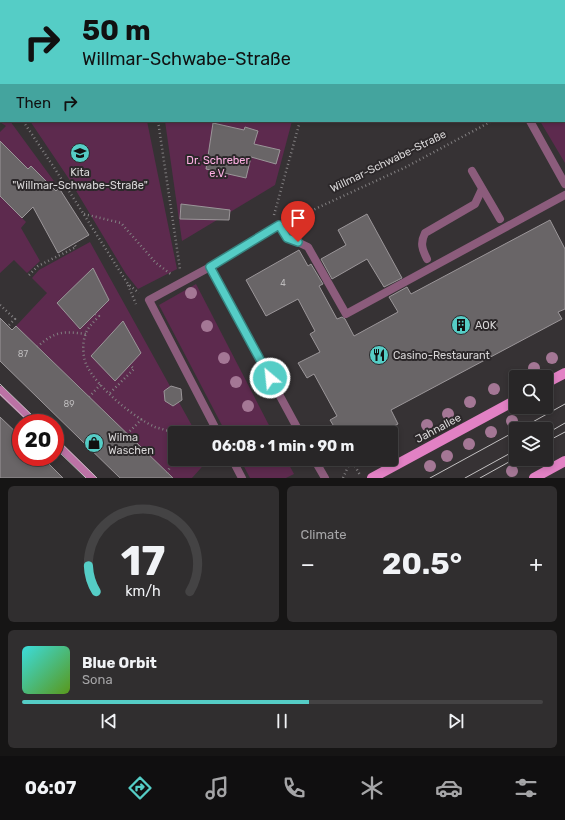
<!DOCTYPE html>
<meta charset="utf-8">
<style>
body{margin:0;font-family:Rubik,sans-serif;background:#302e2f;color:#f1f3f6;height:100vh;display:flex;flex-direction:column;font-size:15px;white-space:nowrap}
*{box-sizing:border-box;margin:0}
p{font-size:13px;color:#a5a5a7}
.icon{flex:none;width:22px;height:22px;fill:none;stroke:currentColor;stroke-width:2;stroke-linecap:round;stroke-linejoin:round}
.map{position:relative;height:478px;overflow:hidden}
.sheet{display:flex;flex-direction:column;gap:8px;padding:8px;background:#161515;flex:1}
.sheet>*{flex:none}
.top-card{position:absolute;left:0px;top:0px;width:565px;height:122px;box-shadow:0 2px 6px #0003,0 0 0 1px #444344;background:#55cdc6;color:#111;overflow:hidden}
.fabs{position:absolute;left:509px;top:370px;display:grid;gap:8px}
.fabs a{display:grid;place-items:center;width:44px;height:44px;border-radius:4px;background:#282627;box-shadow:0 2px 6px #0003,0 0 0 1px #444344;font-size:20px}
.speed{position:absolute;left:12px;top:414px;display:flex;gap:8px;font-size:20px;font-weight:700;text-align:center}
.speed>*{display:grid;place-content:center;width:52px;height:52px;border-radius:50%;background:#282627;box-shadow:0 2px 6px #0003,0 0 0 1px #444344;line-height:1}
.speed .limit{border:6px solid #d22;background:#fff;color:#111}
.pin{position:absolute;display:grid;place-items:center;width:34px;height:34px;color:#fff;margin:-41px -17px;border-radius:50% 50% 50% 0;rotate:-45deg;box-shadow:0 0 4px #0007}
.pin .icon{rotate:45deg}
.me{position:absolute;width:44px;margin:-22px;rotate:332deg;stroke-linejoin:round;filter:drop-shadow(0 0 3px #0008)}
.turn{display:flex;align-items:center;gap:14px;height:84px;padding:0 16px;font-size:18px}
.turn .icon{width:52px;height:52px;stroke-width:2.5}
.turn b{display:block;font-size:28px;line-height:34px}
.then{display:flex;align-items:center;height:38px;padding:0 16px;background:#0003;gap:8px;font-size:15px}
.big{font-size:30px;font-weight:700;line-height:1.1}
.sheet .widget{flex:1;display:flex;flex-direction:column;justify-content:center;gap:6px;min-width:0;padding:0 14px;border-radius:6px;background:#302e2f}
.sheet .dial{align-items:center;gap:0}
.dial svg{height:104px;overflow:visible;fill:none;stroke:#444344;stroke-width:7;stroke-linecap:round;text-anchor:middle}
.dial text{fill:#f1f3f6;stroke:none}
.song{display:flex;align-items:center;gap:12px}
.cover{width:48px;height:48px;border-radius:6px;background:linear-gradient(135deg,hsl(180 70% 55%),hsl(90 70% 35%))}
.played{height:4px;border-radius:2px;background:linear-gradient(90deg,#55cdc6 55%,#444344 55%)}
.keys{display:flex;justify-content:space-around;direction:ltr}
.heat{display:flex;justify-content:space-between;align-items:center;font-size:22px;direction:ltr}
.sheet .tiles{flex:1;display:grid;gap:8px;grid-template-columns:1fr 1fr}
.widget:last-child{grid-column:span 2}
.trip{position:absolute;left:168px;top:426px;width:230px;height:40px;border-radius:4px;background:#282627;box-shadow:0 2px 6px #0003,0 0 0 1px #444344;font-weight:700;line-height:40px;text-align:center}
.tabs{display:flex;height:64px;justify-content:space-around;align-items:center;background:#100f10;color:#a5a5a7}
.tabs .icon{width:28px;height:28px}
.tabs .on{color:#55cdc6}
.tabs b{font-size:18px;color:#f1f3f6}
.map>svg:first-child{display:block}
.green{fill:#5d2a4e}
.building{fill:#696567;stroke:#9b9699}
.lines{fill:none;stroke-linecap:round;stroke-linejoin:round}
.path{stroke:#838082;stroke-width:2.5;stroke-dasharray:1 3;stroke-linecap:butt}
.service{stroke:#8c5c7c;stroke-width:8}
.minor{stroke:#8c5c7c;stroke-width:8}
.secondary{stroke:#bc72a5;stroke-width:8}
.primary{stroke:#e281c4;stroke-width:10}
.tram{stroke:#c3c1c2;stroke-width:1}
.tree{fill:#a47795}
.route-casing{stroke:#378581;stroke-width:10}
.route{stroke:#55cdc6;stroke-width:7}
.labels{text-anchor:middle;stroke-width:4;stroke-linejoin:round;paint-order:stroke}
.number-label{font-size:9px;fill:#bcbabb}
.park-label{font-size:11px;fill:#feb0e4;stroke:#2c282a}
.street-label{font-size:11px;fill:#d8d6d7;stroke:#2c282a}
.poi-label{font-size:11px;fill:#d8d6d7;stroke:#2c282a;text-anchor:start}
</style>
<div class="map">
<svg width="565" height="478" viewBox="0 0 565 478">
<rect width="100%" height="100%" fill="#363234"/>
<!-- green -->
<g class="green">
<path d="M 0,0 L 131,0 L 131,1 L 1,1 L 1,80 Z"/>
<path d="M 147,0 L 324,0 L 147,1 Z"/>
<path d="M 564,26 L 565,26 L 565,163 L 540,121 L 564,121 Z"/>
<path d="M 0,99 L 1,121 L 10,121 L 59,188 L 52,188 L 31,166 L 28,169 L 0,141 L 0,132 L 6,126 L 0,122 Z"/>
<path d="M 30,121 L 147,121 L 177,269 L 138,289 L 126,274 L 69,179 Z"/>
<path d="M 165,121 L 292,121 L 275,185 L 182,241 Z"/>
<path d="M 0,196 L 26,222 L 21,228 L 40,261 L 27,273 L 14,260 L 0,273 Z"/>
<path d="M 90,242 L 196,433 L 175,433 L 175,459 L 209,459 L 192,478 L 172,478 L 16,326 L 47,293 L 32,278 L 39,270 Z"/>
<path d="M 196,284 L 273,433 L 226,433 L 159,305 Z"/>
<path d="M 240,459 L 286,459 L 294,474 L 286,478 L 250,478 Z"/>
</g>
<!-- building -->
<g class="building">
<path d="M 213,123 L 244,130 L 245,127 L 258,131 L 254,144 L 280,150 L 276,164 L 251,157 L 246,178 L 206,169 Z"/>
<path d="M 0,141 L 28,169 L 31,166 L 56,191 L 59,188 L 89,235 L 58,253 L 33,207 L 22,218 L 0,196 Z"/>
<path d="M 181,204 L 230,210 L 229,220 L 180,219 Z"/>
<path d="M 367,214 L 402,278 L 384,287 L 367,259 L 332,279 L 321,259 L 346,245 L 338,230 Z"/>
<path d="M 550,220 L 565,249 L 565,309 L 558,312 L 562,319 L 391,410 L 398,424 L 381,433 L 361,433 L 358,426 L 346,433 L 338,433 L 330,420 L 337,416 L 314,374 L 307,378 L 298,363 L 320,352 L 310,334 L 315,331 L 298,299 L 266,316 L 246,280 L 299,250 L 308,266 L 311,264 L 323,284 L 319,286 L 337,319 L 342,317 L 345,319 L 354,336 L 398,312 L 389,297 L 407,287 L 411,294 Z"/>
<path d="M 93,268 L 109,300 L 80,329 L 57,303 Z"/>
<path d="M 0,318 L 12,330 L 16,326 L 173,478 L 120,478 L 0,361 Z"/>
<path d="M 123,321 L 141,353 L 115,381 L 91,356 Z"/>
<path d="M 171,386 L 181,389 L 182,400 L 173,406 L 165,401 L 164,391 Z"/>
<path d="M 0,417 L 21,437 L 21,457 L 42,457 L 63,478 L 0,478 Z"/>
</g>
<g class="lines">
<!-- path -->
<g class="path">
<path d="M 140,0 L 140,1"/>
<path d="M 334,1 L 334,0"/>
<path d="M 438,1 L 440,0"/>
<path d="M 537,1 L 538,0"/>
<path d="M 564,24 L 565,24"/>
<path d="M 0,87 L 1,89"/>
<path d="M 23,121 L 55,169 L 128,284 L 139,293"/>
<path d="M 158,121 L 180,269"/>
<path d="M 84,214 L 121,223 L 156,263 L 172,275"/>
<path d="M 274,215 L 300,121"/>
<path d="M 289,221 L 406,167 L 492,121"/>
<path d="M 29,275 L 38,266 L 76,247 L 74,244"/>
<path d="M 128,285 L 136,304"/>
<path d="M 0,305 L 15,319 L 8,326"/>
<path d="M 95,314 L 99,316 C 93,323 87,328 85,336 C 82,344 83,359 87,366 C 98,388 133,417 155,427 C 162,429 169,431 176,433"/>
<path d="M 37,347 C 55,331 63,331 86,334"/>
<path d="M 110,393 L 134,369 L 130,365"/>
<path d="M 89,397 L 101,384"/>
<path d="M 127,434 L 142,419"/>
<path d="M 351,459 L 360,475"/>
<path d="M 167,473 L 175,457"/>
<path d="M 343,478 L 351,460"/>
</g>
<!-- service -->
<g class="service">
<path d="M 472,0 L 472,1"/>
<path d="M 472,171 L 500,219"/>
<path d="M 427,259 C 422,249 420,243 425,233 L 475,204 L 482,189"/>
<path d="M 210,267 L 300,433"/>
<path d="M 218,433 L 149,300 L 210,267 L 279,225 L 287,237 L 308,247 L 346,314 L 565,195"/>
<path d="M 232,459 L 242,478"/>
<path d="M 314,459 L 325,478"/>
</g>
<!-- minor -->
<path class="minor" d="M 530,121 L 565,184"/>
<!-- secondary -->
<g class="secondary">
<path d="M 0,390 L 35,423"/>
<path d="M 55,442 L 92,478"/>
</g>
<!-- primary -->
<g class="primary">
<path d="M 546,383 L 565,373"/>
<path d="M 372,478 L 516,400"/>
<path d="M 534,478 L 565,461"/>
</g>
<!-- tram -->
<g class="tram">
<path d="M 0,384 L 40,423"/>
<path d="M 0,394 L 30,423"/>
<path d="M 520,429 L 565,404"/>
<path d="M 546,434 L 565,423"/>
<path d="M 55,437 L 97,478"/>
<path d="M 546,442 L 565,432"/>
<path d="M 55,448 L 86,478"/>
<path d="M 430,478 L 516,431"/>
<path d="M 465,478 L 516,450"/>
<path d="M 480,478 L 516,458"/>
</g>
</g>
<!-- trees -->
<g class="tree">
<circle cx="191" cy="293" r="6"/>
<circle cx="207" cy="326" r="6"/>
<circle cx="224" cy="358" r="6"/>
<circle cx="552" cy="358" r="6"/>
<circle cx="534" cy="368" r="6"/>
<circle cx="236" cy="382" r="6"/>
<circle cx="494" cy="389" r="6"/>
<circle cx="470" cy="402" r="6"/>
<circle cx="248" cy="406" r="6"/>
<circle cx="448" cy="414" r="6"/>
<circle cx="512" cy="421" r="6"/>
<circle cx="427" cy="425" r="6"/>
<circle cx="491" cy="432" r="6"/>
<circle cx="469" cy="444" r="6"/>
<circle cx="447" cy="456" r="6"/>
<circle cx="430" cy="466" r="6"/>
<circle cx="512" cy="471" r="6"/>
</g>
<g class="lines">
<!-- route casing -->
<g class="route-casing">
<path id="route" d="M 270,378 L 210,267 L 279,225 L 287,238 L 298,242"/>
</g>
<!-- route -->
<use href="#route" class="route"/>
</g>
<!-- icons -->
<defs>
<g id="school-disc" transform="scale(1)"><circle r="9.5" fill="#55cdc6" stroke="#2c282a"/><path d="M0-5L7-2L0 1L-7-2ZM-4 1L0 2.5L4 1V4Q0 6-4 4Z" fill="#111"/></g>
<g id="building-disc" transform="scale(1)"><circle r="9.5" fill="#55cdc6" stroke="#2c282a"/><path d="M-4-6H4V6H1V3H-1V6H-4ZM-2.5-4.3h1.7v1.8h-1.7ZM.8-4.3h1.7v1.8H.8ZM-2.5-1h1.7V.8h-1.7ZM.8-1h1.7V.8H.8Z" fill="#111"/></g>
<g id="restaurant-disc" transform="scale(1)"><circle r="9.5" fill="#55cdc6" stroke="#2c282a"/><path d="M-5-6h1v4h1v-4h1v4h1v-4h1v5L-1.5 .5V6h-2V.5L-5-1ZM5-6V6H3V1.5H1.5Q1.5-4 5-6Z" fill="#111"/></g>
<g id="shop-disc" transform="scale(1)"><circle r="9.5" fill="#55cdc6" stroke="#2c282a"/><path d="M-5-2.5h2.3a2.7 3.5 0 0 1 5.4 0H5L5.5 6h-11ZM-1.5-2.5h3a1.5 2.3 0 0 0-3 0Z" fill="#111"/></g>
</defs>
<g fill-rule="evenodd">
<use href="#school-disc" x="80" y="153"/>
<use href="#building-disc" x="461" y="325"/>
<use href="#restaurant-disc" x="379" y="355"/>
<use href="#shop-disc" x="94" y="443"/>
</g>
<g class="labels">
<!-- number labels -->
<g class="number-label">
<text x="283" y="286">4</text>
<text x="23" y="357">87</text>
<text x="69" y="407">89</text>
</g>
<!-- park labels -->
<g class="park-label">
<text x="218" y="164">Dr. Schreber<tspan x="218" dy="13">e.V.</tspan></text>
</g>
<!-- street labels -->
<g class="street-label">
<text transform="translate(388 161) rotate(-26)" y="4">Willmar-Schwabe-Straße</text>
<text transform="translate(438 428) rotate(-28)" y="4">Jahnallee</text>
</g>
<!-- poi labels -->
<g class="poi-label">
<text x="80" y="176" text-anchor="middle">Kita<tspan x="80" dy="13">"Willmar-Schwabe-Straße"</tspan></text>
<text x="475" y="329">AOK</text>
<text x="393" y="359">Casino-Restaurant</text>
<text x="108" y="441">Wilma<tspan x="108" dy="13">Waschen</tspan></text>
</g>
</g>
</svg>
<div class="fabs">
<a><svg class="icon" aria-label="search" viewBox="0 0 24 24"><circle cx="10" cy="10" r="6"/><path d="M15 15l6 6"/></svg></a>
<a><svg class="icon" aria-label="layers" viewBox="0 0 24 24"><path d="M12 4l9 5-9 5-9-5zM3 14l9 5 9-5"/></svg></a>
</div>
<div class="speed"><div class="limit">20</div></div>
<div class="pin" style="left:298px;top:242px;background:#d93025"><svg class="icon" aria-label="arrive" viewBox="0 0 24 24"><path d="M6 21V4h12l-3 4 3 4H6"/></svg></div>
<svg class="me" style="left:270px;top:378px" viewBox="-20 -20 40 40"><circle r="17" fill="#55cdc6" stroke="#fff" stroke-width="3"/><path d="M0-11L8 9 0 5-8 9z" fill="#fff"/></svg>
<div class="trip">06:08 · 1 min · 90 m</div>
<div class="top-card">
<div class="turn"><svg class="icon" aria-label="right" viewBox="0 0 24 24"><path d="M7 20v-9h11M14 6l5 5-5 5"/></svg><div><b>50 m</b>Willmar-Schwabe-Straße</div></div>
<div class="then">Then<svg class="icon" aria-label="right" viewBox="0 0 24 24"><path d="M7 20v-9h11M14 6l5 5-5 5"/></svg></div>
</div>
</div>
<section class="sheet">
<div class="tiles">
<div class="widget dial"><svg viewBox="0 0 100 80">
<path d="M14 69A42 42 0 1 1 86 69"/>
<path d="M14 69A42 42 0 0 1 8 49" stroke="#55cdc6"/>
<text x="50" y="56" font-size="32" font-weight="700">17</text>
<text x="50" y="72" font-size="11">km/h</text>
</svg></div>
<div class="widget"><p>Climate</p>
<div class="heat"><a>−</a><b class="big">20.5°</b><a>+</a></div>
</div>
<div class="widget">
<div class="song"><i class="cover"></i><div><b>Blue Orbit</b><p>Sona</p></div></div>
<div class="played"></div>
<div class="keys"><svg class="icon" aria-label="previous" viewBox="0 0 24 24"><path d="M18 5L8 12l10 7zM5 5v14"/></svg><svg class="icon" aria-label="pause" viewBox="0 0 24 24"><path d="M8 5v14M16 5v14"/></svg><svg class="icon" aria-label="next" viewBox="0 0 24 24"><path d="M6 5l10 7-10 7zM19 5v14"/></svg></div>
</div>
</div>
</section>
<nav class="tabs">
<b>06:07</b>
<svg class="icon on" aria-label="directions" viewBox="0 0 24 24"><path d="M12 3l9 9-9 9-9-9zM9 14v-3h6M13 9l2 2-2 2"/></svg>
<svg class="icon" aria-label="music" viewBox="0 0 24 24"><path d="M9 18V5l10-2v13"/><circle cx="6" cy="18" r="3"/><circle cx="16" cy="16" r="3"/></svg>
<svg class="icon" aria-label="phone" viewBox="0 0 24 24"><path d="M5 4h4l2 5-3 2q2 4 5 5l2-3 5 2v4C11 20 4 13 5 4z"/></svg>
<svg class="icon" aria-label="climate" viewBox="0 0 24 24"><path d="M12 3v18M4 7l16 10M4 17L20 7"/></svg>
<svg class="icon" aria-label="car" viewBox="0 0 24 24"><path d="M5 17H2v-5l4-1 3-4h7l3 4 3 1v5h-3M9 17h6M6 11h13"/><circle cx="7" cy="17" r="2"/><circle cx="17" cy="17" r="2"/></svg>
<svg class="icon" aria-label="filters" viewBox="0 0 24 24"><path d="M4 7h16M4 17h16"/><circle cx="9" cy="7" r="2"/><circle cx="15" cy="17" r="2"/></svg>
</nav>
